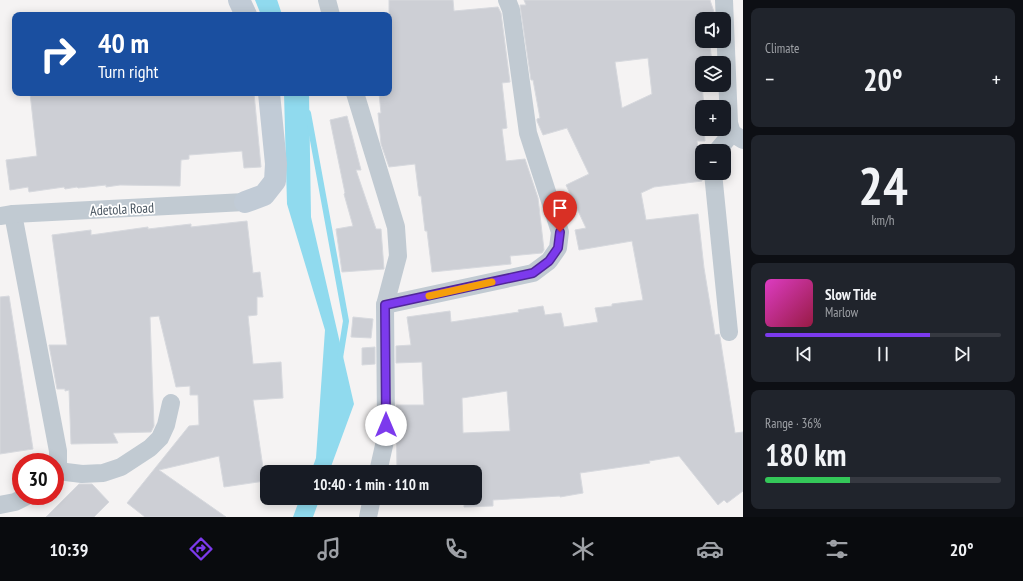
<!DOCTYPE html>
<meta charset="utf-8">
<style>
body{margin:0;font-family:"PT Sans Narrow",sans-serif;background:#20242c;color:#f1f3f6;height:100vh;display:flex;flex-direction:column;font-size:15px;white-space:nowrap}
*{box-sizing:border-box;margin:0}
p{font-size:13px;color:#9ea1a6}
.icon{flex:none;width:22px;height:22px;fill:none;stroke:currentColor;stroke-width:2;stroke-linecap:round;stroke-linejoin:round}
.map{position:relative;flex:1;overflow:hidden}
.details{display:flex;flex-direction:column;gap:8px;padding:8px;background:#0d0f14;width:280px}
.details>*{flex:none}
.top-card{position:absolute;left:12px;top:12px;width:380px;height:84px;border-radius:8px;box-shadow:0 2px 10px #0003;background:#1a4fa0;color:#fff;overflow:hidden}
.fabs{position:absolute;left:695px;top:12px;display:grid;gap:8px}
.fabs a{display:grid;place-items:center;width:36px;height:36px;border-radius:8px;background:#171b24;box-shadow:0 2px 10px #0003;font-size:20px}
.speed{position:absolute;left:12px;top:453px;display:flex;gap:8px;font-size:20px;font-weight:700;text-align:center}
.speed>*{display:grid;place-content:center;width:52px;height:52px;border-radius:50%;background:#171b24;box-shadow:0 2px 10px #0003;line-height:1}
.speed .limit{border:6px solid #d22;background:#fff;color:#111}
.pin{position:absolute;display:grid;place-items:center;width:34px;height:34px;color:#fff;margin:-41px -17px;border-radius:50% 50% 50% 0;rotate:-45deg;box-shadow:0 0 4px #0007}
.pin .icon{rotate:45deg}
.me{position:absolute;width:44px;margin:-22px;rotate:0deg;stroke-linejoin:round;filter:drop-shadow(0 0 3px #0008)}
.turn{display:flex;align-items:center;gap:14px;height:84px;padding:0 20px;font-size:18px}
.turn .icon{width:52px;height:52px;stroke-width:2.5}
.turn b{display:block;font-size:28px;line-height:34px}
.big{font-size:30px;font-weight:700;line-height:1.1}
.details .card{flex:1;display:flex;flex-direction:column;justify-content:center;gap:6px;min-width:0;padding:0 14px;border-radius:8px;background:#20242c}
.details .dial{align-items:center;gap:0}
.dial b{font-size:52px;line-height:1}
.song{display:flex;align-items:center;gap:12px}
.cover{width:48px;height:48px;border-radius:6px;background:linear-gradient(135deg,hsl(310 70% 55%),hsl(340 70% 35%))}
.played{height:4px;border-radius:2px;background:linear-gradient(90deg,#7c3aed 70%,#363941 70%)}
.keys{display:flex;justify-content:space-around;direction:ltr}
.heat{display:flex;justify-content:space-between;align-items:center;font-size:22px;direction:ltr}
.charge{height:6px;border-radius:3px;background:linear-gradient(90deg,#34c759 36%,#363941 0)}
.trip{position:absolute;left:260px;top:465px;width:222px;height:40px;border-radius:8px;background:#171b24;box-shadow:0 2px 10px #0003;font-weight:700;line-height:40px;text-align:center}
.dock{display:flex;height:64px;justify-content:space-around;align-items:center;background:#090b0e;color:#9ea1a6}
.dock .icon{width:28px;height:28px}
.dock .on{color:#7c3aed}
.dock b{font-size:18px;color:#f1f3f6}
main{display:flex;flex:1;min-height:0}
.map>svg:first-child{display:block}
.water{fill:#90daee}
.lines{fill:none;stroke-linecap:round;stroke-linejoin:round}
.stream{stroke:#90daee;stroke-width:6}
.building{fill:#cdcfd5;stroke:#d7d9de;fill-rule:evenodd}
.street{stroke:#c1cad2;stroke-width:18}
.secondary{stroke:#c1cbd6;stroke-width:22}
.route-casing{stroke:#51269a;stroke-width:10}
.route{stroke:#7c3aed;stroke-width:7}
.slow{stroke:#f59e0b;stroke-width:7}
.labels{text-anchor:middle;stroke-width:3.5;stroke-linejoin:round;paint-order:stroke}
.street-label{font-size:14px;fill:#4a5661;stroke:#fff}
</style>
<main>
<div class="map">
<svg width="743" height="517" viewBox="0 0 743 517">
<rect width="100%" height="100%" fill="#f5f3f3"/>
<!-- water -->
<g class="water">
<path d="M 255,0 L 272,0 L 278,15 L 261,15 Z"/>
<path d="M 284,93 L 309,93 L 311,217 L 354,404 L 329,472 L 311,472 L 316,458 L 325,330 L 287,204 Z"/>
<path d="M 300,498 L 320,498 L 313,517 L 293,517 Z"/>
</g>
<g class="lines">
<!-- stream -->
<g class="stream">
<path d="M 274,0 L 279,15"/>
<path d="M 308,113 L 346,321 L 340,358"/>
</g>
</g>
<!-- building -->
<g class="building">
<path d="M 389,0 L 453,0 L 454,11 L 498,7 L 501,13 L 510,82 L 502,83 L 507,128 L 502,129 L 506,161 L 525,159 L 538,198 L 544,250 L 542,253 L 510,256 L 511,264 L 432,272 L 427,231 L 425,231 L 421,196 L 419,196 L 415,164 L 389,167 L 381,144 L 378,113 L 381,113 L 379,93 L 389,93 Z"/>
<path d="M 524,0 L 710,0 L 714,12 L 714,19 L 702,19 L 702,41 L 712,41 L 713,44 L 710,45 L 712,63 L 702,63 L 702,85 L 706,85 L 702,85 L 704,107 L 702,107 L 702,129 L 704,129 L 705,141 L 697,141 L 702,181 L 654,187 L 641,193 L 646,220 L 698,214 L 704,268 L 715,335 L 719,334 L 720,337 L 735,433 L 743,432 L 743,491 L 727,503 L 724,500 L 718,505 L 679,456 L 649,461 L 650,463 L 580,473 L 583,493 L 560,497 L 560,496 L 493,500 L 493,506 L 464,507 L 464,501 L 398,501 L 398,498 L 475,498 L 475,472 L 397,472 L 396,405 L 424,405 L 422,362 L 396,363 L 396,346 L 411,345 L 407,317 L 450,311 L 451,322 L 519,312 L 518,310 L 543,306 L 545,315 L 561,313 L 564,327 L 598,322 L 595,308 L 612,306 L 612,304 L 643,300 L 632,241 L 579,250 L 575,230 L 586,228 L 566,185 L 589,174 L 567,128 L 543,135 L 537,121 L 537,119 L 540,118 L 533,80 L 531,80 L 520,5 L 526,5 ZM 648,58 L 652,94 L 622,108 L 615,62 ZM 507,391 L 510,431 L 463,433 L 462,398 Z"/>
<path d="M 30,93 L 254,93 L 261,167 L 244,168 L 242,151 L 189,155 L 189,159 L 181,160 L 180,186 L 120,185 L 106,187 L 106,185 L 78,188 L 77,187 L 65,189 L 64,187 L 29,192 L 28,187 L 10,190 L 6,160 L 37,156 Z"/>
<path d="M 347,116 L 361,170 L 356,170 L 376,229 L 381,229 L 384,269 L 342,272 L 336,229 L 353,226 L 344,194 L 345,193 L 330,120 Z"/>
<path d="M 247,221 L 253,273 L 260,272 L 263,297 L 257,297 L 257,315 L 248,316 L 253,364 L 281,362 L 283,398 L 253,400 L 265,481 L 224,487 L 219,456 L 159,470 L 226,517 L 145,517 L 127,503 L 189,426 L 199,425 L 198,395 L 190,395 L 190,386 L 176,387 L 159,316 L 150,317 L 154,426 L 151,432 L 113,433 L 118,443 L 71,444 L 69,390 L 65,391 L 65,389 L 57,389 L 49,345 L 67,345 L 52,235 L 91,230 L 91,235 L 148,227 L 148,229 L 191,224 L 191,227 Z"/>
<path d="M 9,296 L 33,449 L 0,454 L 0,297 Z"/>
<path d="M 353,317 L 373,319 L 371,338 L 351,337 Z"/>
<path d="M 375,347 L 375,364 L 362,365 L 362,348 Z"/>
<path d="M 79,484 L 92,484 L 109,502 L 94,517 L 46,517 Z"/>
</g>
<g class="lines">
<!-- street -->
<g class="street">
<path d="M 327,0 L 331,15"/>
<path d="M 724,0 L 729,123 L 732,133 L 743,140"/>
<path d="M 355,93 L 396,227 L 398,256 L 385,305 L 386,425 L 385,441 L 378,472"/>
<path d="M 717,151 L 732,133"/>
<path d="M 713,173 L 729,332"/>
<path d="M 13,214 L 58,451 L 58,471 L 55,474"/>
<path d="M 0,216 L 13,214 L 245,202"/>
<path d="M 385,305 L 533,273 L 549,261 L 558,248 L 560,232 L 528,133 L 511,10 L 507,0"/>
<path d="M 58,471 L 82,474 L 103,473 L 121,467 L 150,448 L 160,438 L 166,425 L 171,403"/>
<path d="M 0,505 L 15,502 L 27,496"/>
<path d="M 368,517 L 372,498"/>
</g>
<!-- secondary -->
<g class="secondary">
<path d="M 239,0 L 246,15"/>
<path d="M 245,202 L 264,195 L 275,181 L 276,164 L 269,93"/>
</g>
</g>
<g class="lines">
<!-- route casing -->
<g class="route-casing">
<path id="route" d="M 386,425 L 385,305 L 533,273 L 549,261 L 558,248 L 560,232"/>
</g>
<!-- route -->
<use href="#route" class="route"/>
<!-- slow -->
<path class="slow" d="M 429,296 L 492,282"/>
</g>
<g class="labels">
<!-- street labels -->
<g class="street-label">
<text transform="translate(122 209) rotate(-3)" y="5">Adetola Road</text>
</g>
</g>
</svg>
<div class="fabs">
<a><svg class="icon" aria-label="sound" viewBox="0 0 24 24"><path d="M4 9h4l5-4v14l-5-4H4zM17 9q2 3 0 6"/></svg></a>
<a><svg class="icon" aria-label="layers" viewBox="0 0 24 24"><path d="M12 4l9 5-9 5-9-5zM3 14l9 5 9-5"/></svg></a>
<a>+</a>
<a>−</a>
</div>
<div class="speed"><div class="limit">30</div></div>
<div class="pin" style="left:560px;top:232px;background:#d93025"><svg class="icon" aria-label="arrive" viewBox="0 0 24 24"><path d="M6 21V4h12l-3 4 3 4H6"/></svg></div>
<svg class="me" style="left:386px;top:425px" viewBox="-20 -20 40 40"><circle r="19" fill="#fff"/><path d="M0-13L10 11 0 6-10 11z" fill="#7c3aed"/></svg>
<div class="trip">10:40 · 1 min · 110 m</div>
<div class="top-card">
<div class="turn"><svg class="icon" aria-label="right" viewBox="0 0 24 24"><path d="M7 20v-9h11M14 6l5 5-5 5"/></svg><div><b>40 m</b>Turn right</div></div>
</div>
</div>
<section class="details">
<div class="card"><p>Climate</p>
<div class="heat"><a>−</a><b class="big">20°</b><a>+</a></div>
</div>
<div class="card dial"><b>24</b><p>km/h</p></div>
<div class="card">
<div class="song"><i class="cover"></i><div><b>Slow Tide</b><p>Marlow</p></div></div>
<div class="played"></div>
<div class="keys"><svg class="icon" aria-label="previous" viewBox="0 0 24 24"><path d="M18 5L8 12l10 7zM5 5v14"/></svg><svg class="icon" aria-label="pause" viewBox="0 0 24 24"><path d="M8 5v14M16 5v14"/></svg><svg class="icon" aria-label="next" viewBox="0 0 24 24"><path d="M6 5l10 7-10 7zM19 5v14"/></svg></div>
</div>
<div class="card"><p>Range · 36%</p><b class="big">180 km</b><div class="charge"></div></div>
</section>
</main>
<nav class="dock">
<b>10:39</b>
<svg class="icon on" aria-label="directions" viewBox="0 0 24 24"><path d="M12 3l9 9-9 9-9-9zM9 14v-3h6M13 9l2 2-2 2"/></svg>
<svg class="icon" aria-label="music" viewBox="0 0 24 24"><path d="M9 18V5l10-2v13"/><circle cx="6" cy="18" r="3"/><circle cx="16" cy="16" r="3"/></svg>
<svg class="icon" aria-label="phone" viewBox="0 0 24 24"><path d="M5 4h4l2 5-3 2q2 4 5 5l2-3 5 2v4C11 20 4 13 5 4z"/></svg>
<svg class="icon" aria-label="climate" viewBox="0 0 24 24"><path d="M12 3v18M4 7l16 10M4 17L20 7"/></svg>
<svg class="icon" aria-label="car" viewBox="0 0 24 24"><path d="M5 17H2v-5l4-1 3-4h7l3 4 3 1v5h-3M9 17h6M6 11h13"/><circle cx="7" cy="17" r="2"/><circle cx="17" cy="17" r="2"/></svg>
<svg class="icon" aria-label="filters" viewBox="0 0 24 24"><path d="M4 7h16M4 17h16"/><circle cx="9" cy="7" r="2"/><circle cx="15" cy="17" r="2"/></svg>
<b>20°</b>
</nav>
